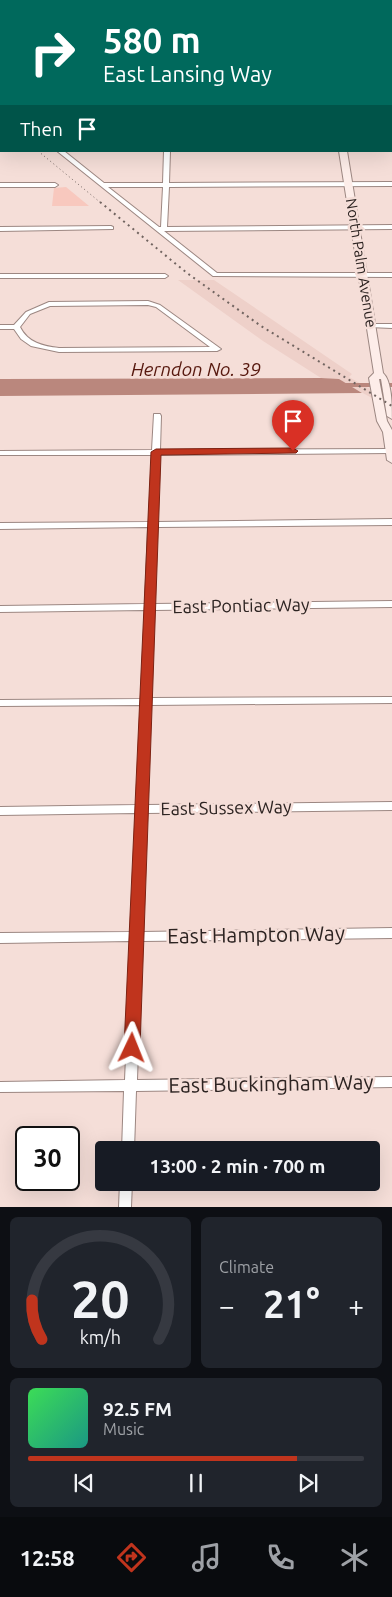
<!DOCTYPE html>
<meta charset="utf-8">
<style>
body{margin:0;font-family:Ubuntu,sans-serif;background:#20242c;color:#f1f3f6;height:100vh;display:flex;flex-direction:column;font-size:19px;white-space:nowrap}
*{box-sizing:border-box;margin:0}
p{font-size:16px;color:#9ea1a6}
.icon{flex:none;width:28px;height:28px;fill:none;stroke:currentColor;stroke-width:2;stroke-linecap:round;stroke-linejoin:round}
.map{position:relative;height:1207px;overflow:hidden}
.panel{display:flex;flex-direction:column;gap:10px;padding:10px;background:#0d0f14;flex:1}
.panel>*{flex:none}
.guide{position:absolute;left:0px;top:0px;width:392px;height:152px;box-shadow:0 5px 20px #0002;background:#00695c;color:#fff;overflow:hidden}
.speed{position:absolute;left:15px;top:1126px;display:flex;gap:10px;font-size:25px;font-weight:700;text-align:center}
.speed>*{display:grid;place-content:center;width:65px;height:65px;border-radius:50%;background:#171b24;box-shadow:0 5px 20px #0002;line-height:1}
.speed .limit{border:2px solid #111;border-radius:8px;background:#fff;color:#111}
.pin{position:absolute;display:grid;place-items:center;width:42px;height:42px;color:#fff;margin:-51px -21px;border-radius:50% 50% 50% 0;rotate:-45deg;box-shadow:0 0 5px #0007}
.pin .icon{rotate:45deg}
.me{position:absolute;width:55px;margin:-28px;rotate:2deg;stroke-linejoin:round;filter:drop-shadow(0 0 4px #0008)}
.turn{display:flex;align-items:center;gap:18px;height:105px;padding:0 20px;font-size:22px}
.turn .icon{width:65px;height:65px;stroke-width:2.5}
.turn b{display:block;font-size:35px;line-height:42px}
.then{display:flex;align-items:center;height:48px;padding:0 20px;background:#0003;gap:10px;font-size:19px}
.big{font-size:38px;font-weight:700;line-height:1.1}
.panel .card{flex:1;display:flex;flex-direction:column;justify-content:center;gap:8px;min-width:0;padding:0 18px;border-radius:8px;background:#20242c}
.panel .dial{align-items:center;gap:0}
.dial svg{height:130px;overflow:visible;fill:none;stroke:#363941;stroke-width:7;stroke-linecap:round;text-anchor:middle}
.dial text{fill:#f1f3f6;stroke:none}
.song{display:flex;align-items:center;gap:15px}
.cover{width:60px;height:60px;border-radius:8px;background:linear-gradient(135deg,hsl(130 70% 55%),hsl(170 70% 35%))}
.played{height:5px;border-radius:2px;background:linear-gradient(90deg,#c0341d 80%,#363941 80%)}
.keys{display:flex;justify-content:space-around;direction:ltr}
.heat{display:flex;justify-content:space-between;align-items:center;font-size:28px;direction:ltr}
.panel .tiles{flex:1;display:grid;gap:10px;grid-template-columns:1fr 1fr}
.card:last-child{grid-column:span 2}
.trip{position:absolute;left:95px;top:1141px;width:285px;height:50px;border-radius:5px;background:#171b24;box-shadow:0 5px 20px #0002;font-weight:700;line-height:50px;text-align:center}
.tab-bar{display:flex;height:80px;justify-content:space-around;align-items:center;background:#090b0e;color:#9ea1a6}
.tab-bar .icon{width:35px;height:35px}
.tab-bar .current{color:#c0341d}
.tab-bar b{font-size:22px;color:#f1f3f6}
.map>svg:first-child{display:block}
.built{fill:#eed0c9}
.green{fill:#f8c8be}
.water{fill:#ba877d}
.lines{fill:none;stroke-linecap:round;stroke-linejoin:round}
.canal{fill:#ba877d;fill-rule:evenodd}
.secondary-tunnel{stroke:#cdb9b4;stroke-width:7;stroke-dasharray:7 4;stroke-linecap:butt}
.street-casing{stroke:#9c8782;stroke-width:2}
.secondary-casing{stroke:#9c8782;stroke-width:2}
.street{fill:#fff;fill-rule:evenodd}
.secondary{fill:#fdede9;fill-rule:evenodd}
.rail-far1{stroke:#716460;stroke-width:1;stroke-dasharray:1 3;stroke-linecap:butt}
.rail{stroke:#716460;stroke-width:2;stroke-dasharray:2 4;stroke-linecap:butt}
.route{fill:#c0341d;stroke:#7d2213}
.labels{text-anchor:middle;stroke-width:5;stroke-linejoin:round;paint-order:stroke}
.far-street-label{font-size:15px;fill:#2d2422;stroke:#f5ded8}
.street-label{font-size:18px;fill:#2d2422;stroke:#f5ded8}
.water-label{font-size:19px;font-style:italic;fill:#57180e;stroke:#f5ded8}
.near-street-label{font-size:21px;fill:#2d2422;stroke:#f5ded8}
</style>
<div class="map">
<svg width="392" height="1207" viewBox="0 0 392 1207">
<rect width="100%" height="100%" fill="#f5ded8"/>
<!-- built -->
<path class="built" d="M 178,280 L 214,280 L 352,374 L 349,377 L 370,389 L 372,398 L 339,380 L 321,378 L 263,341 Z"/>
<!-- green -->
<path class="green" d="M 66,187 L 89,206 L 52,206 L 54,188 Z"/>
<!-- water -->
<path class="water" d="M 321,378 L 339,379 L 362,393 L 0,396 L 0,379 Z"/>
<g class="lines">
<!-- canal -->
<path class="canal" d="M 335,383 L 392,383 L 392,387 L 338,387 L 334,385 Z"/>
<!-- secondary-tunnel -->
<path class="secondary-tunnel" d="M 0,129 L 1,124"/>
<!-- street casing -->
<g class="street-casing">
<g id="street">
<rect x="170" y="0" width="4" height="1"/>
<rect x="391" y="13" width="1" height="2"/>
<rect x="0" y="15" width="1" height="2"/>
<rect x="391" y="72" width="1" height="4"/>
<rect x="391" y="105" width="1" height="4"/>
<rect x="391" y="142" width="1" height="4"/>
<path d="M 57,151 L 64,151 L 104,183 L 163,183 L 164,151 L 170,151 L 169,183 L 392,182 L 392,186 L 169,187 L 167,227 L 392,225 L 392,229 L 164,231 L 217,273 L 392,273 L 392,277 L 213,276 ZM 108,187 L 163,187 L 161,227 L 159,227 Z"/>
<path d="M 0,183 L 55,183 L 58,185 L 55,187 L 0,187 Z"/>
<path d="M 111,226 L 113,227 L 113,229 L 0,231 L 0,227 Z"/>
<path d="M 0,274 L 165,274 L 168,276 L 165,278 L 0,278 Z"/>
<path d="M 148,301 L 160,305 L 221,349 L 217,351 L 59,352 L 31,346 L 21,339 L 14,329 L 0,329 L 0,325 L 14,325 L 26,312 L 49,302 ZM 148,305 L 156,307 L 210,347 L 59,348 C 43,346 28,343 20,327 L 30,314 L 50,306 Z"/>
<path d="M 371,324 L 392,324 L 392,328 L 369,327 L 369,325 Z"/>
<path d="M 154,414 L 160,414 L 161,416 L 160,450 L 392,449 L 392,453 L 390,453 L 159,455 L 157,522 L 392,519 L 392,525 L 157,527 L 154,604 L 392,601 L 392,607 L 154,610 L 151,698 L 392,697 L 392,703 L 150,705 L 147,805 L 392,802 L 392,810 L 146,813 L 142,932 L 392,928 L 392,938 L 142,941 L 137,1080 L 392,1077 L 392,1087 L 136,1091 L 134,1150 L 122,1150 L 124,1091 L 0,1092 L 0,1082 L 125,1080 L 131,941 L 0,943 L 0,933 L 131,932 L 136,813 L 0,815 L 0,807 L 137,805 L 141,705 L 0,706 L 0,700 L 141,699 L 145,610 L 0,612 L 0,606 L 145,604 L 148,527 L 0,529 L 0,523 L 149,522 L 152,455 L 0,455 L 0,451 L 152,450 Z"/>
<path d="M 120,1182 L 132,1182 L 131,1207 L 119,1207 Z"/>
</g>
</g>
<!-- secondary casing -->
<g class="secondary-casing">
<g id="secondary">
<rect x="20" y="0" width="6" height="1"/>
<rect x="30" y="0" width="6" height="1"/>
<rect x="315" y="0" width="6" height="1"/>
<rect x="391" y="39" width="1" height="4"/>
<rect x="0" y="40" width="1" height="4"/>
<path d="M 339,151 L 347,151 L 383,373 C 392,381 392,405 392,419 L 387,416 L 381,379 L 379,379 L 387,421 L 392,430 L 392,463 L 387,460 L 383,432 L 377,421 L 369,378 L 374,373 Z"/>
</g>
</g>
<!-- street -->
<use href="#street" class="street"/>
<!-- secondary -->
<use href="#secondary" class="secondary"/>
<!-- rail-far1 -->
<path class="rail-far1" d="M 38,151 L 101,203"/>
<!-- rail -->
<path class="rail" d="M 100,202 L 187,273 L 261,326 L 392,406"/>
</g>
<!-- route -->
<path class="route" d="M 293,448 L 298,451 L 296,453 L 161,455 L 140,1048 L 137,1053 L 132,1055 L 127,1053 L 124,1048 L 151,452 L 156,449 Z"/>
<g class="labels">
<!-- far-street labels -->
<g class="far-street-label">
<text transform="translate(361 263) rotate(81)" y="5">North Palm Avenue</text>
</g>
<!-- street labels -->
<g class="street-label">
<text transform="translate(241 606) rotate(-1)" y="6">East Pontiac Way</text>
<text transform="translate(226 808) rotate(-1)" y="6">East Sussex Way</text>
</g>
<!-- water labels -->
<g class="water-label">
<text x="196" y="376">Herndon No. 39</text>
</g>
<!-- near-street labels -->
<g class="near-street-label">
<text transform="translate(256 935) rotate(-1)" y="7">East Hampton Way</text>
<text transform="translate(271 1084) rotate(-1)" y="7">East Buckingham Way</text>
</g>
</g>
</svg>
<div class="speed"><div class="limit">30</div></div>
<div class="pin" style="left:293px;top:451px;background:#d93025"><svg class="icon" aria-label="arrive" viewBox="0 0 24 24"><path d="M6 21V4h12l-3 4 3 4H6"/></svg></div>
<svg class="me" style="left:132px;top:1048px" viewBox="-20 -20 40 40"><path d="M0-17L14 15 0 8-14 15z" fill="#c0341d" stroke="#fff" stroke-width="4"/></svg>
<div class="trip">13:00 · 2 min · 700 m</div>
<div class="guide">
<div class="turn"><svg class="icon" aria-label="right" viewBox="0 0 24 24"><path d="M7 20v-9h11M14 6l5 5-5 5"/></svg><div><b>580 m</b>East Lansing Way</div></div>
<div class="then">Then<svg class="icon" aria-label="arrive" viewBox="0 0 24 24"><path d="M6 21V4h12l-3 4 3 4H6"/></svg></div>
</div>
</div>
<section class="panel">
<div class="tiles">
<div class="card dial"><svg viewBox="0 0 100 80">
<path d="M14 69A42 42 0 1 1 86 69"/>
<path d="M14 69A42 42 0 0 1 8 45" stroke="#c0341d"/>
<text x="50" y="56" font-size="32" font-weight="700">20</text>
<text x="50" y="72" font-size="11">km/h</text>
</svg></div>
<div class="card"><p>Climate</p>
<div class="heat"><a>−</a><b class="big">21°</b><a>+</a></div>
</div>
<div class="card">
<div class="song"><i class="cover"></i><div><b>92.5 FM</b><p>Music</p></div></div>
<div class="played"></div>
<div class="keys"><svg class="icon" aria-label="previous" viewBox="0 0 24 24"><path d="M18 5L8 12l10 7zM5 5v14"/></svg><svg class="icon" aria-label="pause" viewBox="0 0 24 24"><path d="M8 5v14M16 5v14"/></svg><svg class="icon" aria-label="next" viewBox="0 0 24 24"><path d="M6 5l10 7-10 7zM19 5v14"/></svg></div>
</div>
</div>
</section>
<nav class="tab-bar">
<b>12:58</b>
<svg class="icon current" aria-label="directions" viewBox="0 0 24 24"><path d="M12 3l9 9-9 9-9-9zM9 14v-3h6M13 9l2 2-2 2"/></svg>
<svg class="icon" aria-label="music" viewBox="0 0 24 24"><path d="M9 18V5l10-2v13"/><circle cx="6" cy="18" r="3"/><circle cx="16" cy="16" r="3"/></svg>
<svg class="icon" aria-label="phone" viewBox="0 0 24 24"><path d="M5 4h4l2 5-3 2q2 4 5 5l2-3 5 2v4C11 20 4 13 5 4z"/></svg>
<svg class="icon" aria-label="climate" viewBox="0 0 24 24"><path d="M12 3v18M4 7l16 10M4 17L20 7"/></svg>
</nav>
